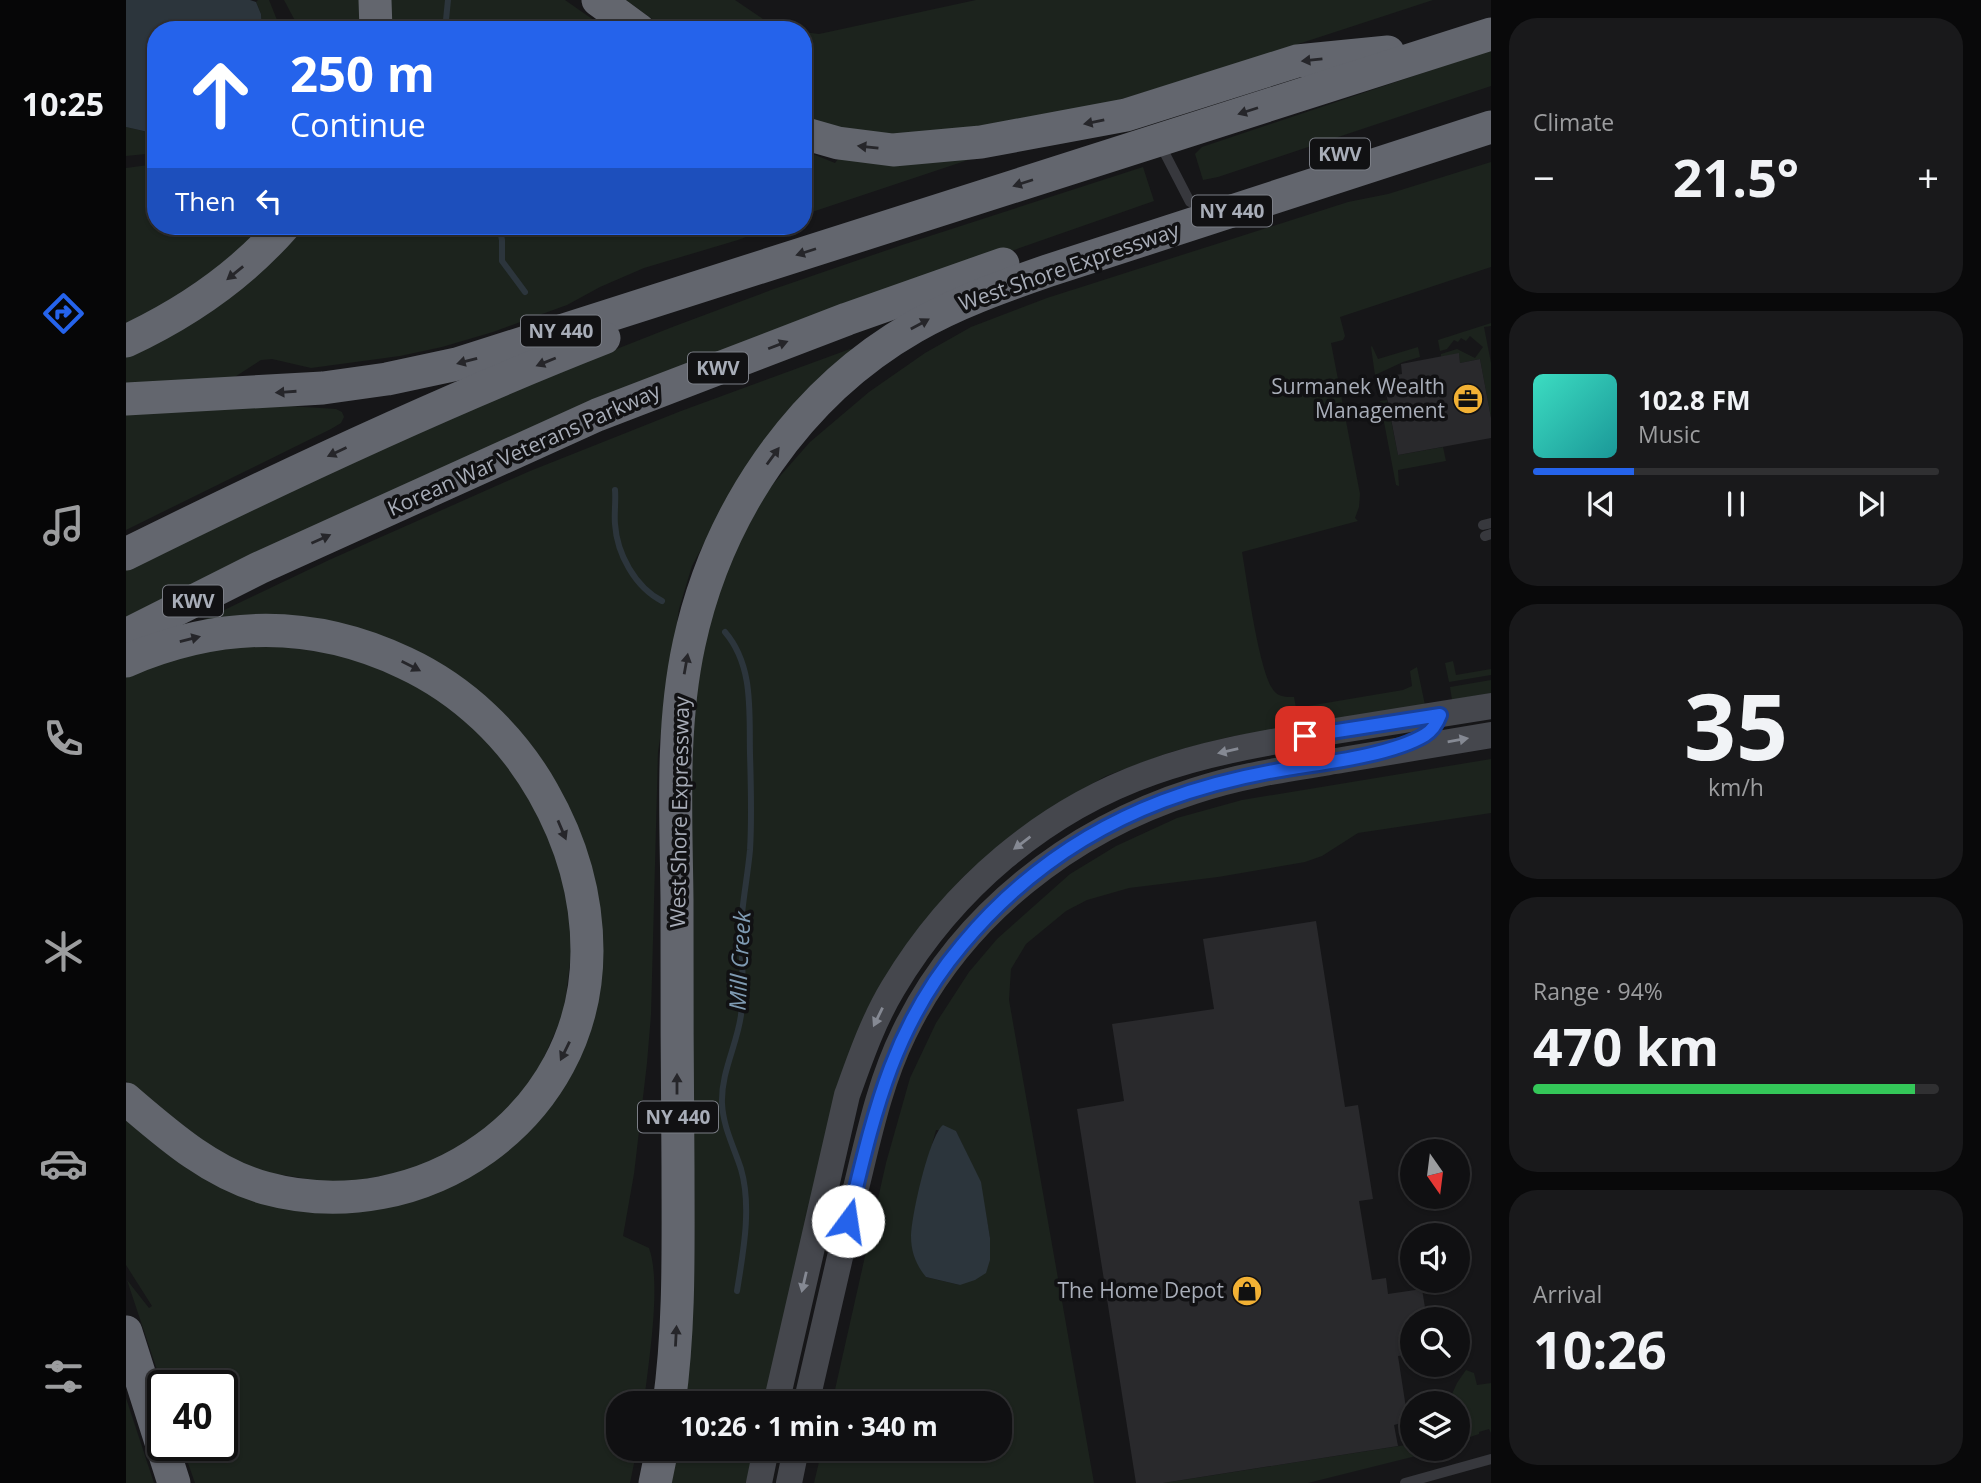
<!DOCTYPE html>
<meta charset="utf-8">
<style>
body{margin:0;font-family:"Open Sans",sans-serif;background:#19191b;color:#f1f3f6;height:100vh;display:flex;flex-direction:column;font-size:26px;white-space:nowrap}
*{box-sizing:border-box;margin:0}
p{font-size:23px;color:#9c9d9f}
.icon{flex:none;width:38px;height:38px;fill:none;stroke:currentColor;stroke-width:2;stroke-linecap:round;stroke-linejoin:round}
.map{position:relative;flex:1;overflow:hidden}
.details{display:flex;flex-direction:column;gap:18px;padding:18px;background:#09090a;width:490px}
.details>*{flex:none}
.hud{position:absolute;left:21px;top:21px;width:665px;height:214px;border-radius:28px;box-shadow:0 2px 5px #0004,0 0 0 2px #303032;background:#2563eb;color:#fff;overflow:hidden}
.needle{width:46px;rotate:166deg}
.fabs{position:absolute;left:1274px;top:1139px;display:grid;gap:14px}
.fabs a{display:grid;place-items:center;width:70px;height:70px;border-radius:50%;background:#101012;box-shadow:0 2px 5px #0004,0 0 0 2px #303032;font-size:35px}
.speed{position:absolute;left:21px;top:1370px;display:flex;gap:14px;font-size:35px;font-weight:700;text-align:center}
.speed>*{display:grid;place-content:center;width:91px;height:91px;border-radius:50%;background:#101012;box-shadow:0 2px 5px #0004,0 0 0 2px #303032;line-height:1}
.speed .limit{border:4px solid #111;border-radius:10px;background:#fff;color:#111}
.pin{position:absolute;display:grid;place-items:center;width:60px;height:60px;color:#fff;margin:-30px;border-radius:14px;box-shadow:0 4px 10px #0006}
.me{position:absolute;width:77px;margin:-38px;rotate:14deg;stroke-linejoin:round;filter:drop-shadow(0 0 5px #0008)}
.turn{display:flex;align-items:center;gap:24px;height:147px;padding:0 28px;font-size:32px}
.turn .icon{width:91px;height:91px;stroke-width:2.5}
.turn b{display:block;font-size:49px;line-height:60px}
.then{display:flex;align-items:center;height:66px;padding:0 28px;background:#0003;gap:14px;font-size:26px}
.big{font-size:52px;font-weight:700;line-height:1.1}
.details .widget{flex:1;display:flex;flex-direction:column;justify-content:center;gap:10px;min-width:0;padding:0 24px;border-radius:28px;background:#19191b}
.details .dial{align-items:center;gap:0}
.dial b{font-size:91px;line-height:1}
.song{display:flex;align-items:center;gap:21px}
.cover{width:84px;height:84px;border-radius:10px;background:linear-gradient(135deg,hsl(170 70% 55%),hsl(180 70% 35%))}
.played{height:7px;border-radius:4px;background:linear-gradient(90deg,#2563eb 25%,#303032 25%)}
.keys{display:flex;justify-content:space-around;direction:ltr}
.heat{display:flex;justify-content:space-between;align-items:center;font-size:38px;direction:ltr}
.charge{height:10px;border-radius:5px;background:linear-gradient(90deg,#34c759 94%,#303032 0)}
.trip{position:absolute;left:480px;top:1391px;width:406px;height:70px;border-radius:28px;background:#101012;box-shadow:0 2px 5px #0004,0 0 0 2px #303032;font-weight:700;line-height:70px;text-align:center}
main{display:flex;flex:1;min-height:0}
.menu{display:flex;flex-direction:column;width:126px;justify-content:space-around;align-items:center;background:#060607;color:#9c9d9f}
.menu .icon{width:49px;height:49px}
.menu .selected{color:#2563eb}
.menu b{font-size:32px;color:#f1f3f6}
.map>svg:first-child{display:block}
.green{fill:#1c231d;fill-rule:evenodd}
.water{fill:#2c353c}
.lines{fill:none;stroke-linecap:round;stroke-linejoin:round}
.stream{stroke:#2c353c;stroke-width:6}
.building{fill:#29292c}
.lane{stroke:#37383d;stroke-width:10}
.secondary{stroke:#45474d;stroke-width:26}
.highway{stroke:#63666e;stroke-width:33}
.oneway{fill:#26262a}
.oneway2{fill:#858993}
.route-casing{stroke:#184099;stroke-width:18}
.route{stroke:#2563eb;stroke-width:12}
.labels{text-anchor:middle;stroke-width:7;stroke-linejoin:round;paint-order:stroke}
.shield{fill:#111113;stroke:#7b7e86;stroke-width:2}
.shield-label{font-size:19px;font-weight:bold;fill:#a8adb8}
.street-label{font-size:21px;fill:#a8adb8;stroke:#111113}
.poi-label{font-size:21px;fill:#a8adb8;stroke:#111113;text-anchor:end}
.water-label{font-size:23px;font-style:italic;fill:#7f9bb3;stroke:#111113}
</style>
<main>
<nav class="menu">
<b>10:25</b>
<svg class="icon selected" aria-label="directions" viewBox="0 0 24 24"><path d="M12 3l9 9-9 9-9-9zM9 14v-3h6M13 9l2 2-2 2"/></svg>
<svg class="icon" aria-label="music" viewBox="0 0 24 24"><path d="M9 18V5l10-2v13"/><circle cx="6" cy="18" r="3"/><circle cx="16" cy="16" r="3"/></svg>
<svg class="icon" aria-label="phone" viewBox="0 0 24 24"><path d="M5 4h4l2 5-3 2q2 4 5 5l2-3 5 2v4C11 20 4 13 5 4z"/></svg>
<svg class="icon" aria-label="climate" viewBox="0 0 24 24"><path d="M12 3v18M4 7l16 10M4 17L20 7"/></svg>
<svg class="icon" aria-label="car" viewBox="0 0 24 24"><path d="M5 17H2v-5l4-1 3-4h7l3 4 3 1v5h-3M9 17h6M6 11h13"/><circle cx="7" cy="17" r="2"/><circle cx="17" cy="17" r="2"/></svg>
<svg class="icon" aria-label="filters" viewBox="0 0 24 24"><path d="M4 7h16M4 17h16"/><circle cx="9" cy="7" r="2"/><circle cx="15" cy="17" r="2"/></svg>
</nav>
<div class="map">
<svg width="1365" height="1483" viewBox="0 0 1365 1483">
<rect width="100%" height="100%" fill="#161618"/>
<!-- green -->
<g class="green">
<path d="M 132,0 L 143,0 L 155,30 L 136,30 L 135,14 L 130,2 Z"/>
<path d="M 158,0 L 237,0 L 237,16 L 233,30 L 174,30 Z"/>
<path d="M 259,0 L 439,0 L 482,30 L 260,30 Z"/>
<path d="M 500,0 L 609,0 L 637,19 L 662,30 L 541,30 Z"/>
<path d="M 850,0 L 1307,0 L 1102,67 L 969,107 L 903,120 L 768,136 L 723,131 L 677,119 L 677,32 L 693,34 Z"/>
<path d="M 1365,50 L 1365,86 L 1092,177 L 1077,180 L 1069,154 L 1076,147 Z"/>
<path d="M 0,127 L 22,132 L 30,130 L 30,153 L 0,156 Z"/>
<path d="M 677,150 L 709,163 L 716,154 L 854,156 L 677,215 Z"/>
<path d="M 1365,162 L 1365,267 L 1214,317 L 1219,336 L 1217,340 L 1205,343 L 1234,494 L 1233,507 L 1229,518 L 1232,521 L 1116,552 C 1121,580 1133,673 1148,691 C 1153,697 1160,697 1168,697 L 1170,708 L 1277,690 L 1286,686 L 1284,671 L 1291,667 L 1299,705 L 1103,737 L 1045,752 L 980,776 L 927,806 L 884,836 L 837,877 L 800,919 L 695,1155 L 638,1403 L 554,1404 L 566,755 L 569,694 L 591,586 L 640,492 L 684,442 L 743,392 L 799,353 L 845,327 L 921,298 L 1222,202 L 1262,194 Z"/>
<path d="M 30,164 L 30,226 L 145,226 L 121,248 L 0,329 L 0,168 Z"/>
<path d="M 1017,167 L 1028,201 L 637,338 L 0,619 L 0,568 L 125,507 L 384,391 L 549,326 L 645,290 L 776,245 Z"/>
<path d="M 168,226 L 649,226 L 612,240 L 518,268 L 474,287 L 441,305 L 367,332 L 316,347 L 274,356 L 185,368 L 146,359 L 135,360 L 101,382 L 0,388 L 0,349 Z"/>
<path d="M 1365,323 L 1365,326 L 1358,327 L 1365,363 L 1365,418 L 1354,359 L 1334,363 L 1333,354 L 1315,357 L 1315,354 L 1331,349 L 1349,358 L 1357,347 L 1344,336 L 1340,341 L 1335,338 L 1332,342 L 1328,340 L 1321,349 L 1314,351 L 1312,340 Z"/>
<path d="M 1246,346 L 1252,359 L 1292,347 L 1294,357 L 1277,362 L 1249,375 L 1245,347 Z"/>
<path d="M 724,349 L 727,350 L 606,491 L 566,566 L 553,609 L 532,752 L 525,1015 L 521,1063 L 508,1174 L 497,1236 L 523,1248 C 536,1284 522,1364 518,1403 L 492,1404 L 492,1449 L 511,1449 L 504,1483 L 69,1483 L 56,1446 L 96,1446 L 96,1386 L 37,1386 L 37,1388 L 1,1280 L 23,1308 L 26,1306 L 0,1265 L 0,1111 L 56,1157 L 255,1204 L 436,1077 L 459,859 L 314,671 L 71,623 L 203,560 L 404,471 L 555,411 Z"/>
<path d="M 1261,400 L 1272,455 L 1317,447 L 1320,461 L 1272,470 L 1273,486 L 1270,485 L 1254,401 Z"/>
<path d="M 147,405 L 210,409 L 216,412 L 218,417 L 215,423 L 205,429 L 0,530 L 0,410 Z"/>
<path d="M 144,645 L 217,655 L 284,682 L 314,700 L 347,726 L 378,760 L 402,794 L 437,872 L 447,938 L 438,1012 L 413,1069 L 391,1101 L 355,1135 L 294,1168 L 214,1184 L 131,1171 L 94,1154 L 0,1081 L 0,676 L 68,650 Z"/>
<path d="M 1327,661 L 1330,675 L 1365,669 L 1365,675 L 1323,682 L 1319,663 Z"/>
<path d="M 1365,680 L 1365,693 L 1326,700 L 1324,687 Z"/>
<path d="M 1365,759 L 1365,813 L 1232,833 L 1196,856 L 1179,862 L 1092,877 L 1003,888 L 961,900 L 940,911 L 900,944 L 885,969 L 883,1000 L 968,1483 L 688,1483 L 696,1449 L 873,1449 L 873,1404 L 706,1403 L 760,1163 L 784,1078 L 810,1023 L 843,972 L 871,939 L 944,874 L 990,846 L 1051,818 L 1116,800 ZM 810,1130 L 830,1131 L 854,1182 L 864,1238 L 834,1285 L 800,1277 L 791,1200 Z"/>
<path d="M 1340,1370 L 1348,1373 L 1351,1385 L 1365,1383 L 1365,1433 L 1363,1429 L 1353,1432 L 1353,1434 L 1344,1437 L 1344,1440 L 1332,1444 L 1332,1404 L 1322,1403 L 1331,1383 Z"/>
<path d="M 0,1398 L 28,1483 L 0,1483 Z"/>
<path d="M 1286,1444 L 1290,1456 L 1182,1483 L 1037,1483 Z"/>
<path d="M 547,1449 L 628,1449 L 620,1483 L 539,1483 Z"/>
</g>
<!-- water -->
<g class="water">
<path d="M 0,0 L 124,0 L 130,2 L 135,14 L 136,30 L 30,30 L 30,130 L 22,132 L 0,127 Z"/>
<path d="M 817,1125 L 830,1131 L 855,1182 L 864,1238 L 864,1260 L 860,1273 L 849,1280 L 834,1285 L 800,1277 C 790,1265 785,1252 785,1236 C 785,1217 803,1136 817,1125 Z"/>
</g>
<g class="lines">
<!-- stream -->
<g class="stream">
<path d="M 319,30 L 322,0"/>
<path d="M 373,226 L 376,240 L 376,261 L 399,292"/>
<path d="M 489,490 C 490,502 488,513 489,524 C 491,554 509,587 536,601"/>
<path d="M 599,632 C 628,666 623,712 624,754 C 625,786 626,818 624,850 C 622,872 618,893 616,914 C 613,948 620,981 615,1015 C 611,1045 595,1072 596,1103 C 597,1127 608,1147 615,1169 C 626,1207 617,1253 611,1291"/>
</g>
</g>
<!-- building -->
<g class="building">
<path d="M 1333,353 L 1334,363 L 1354,359 L 1365,418 L 1365,438 L 1272,455 L 1257,377 L 1276,374 L 1275,364 Z"/>
<path d="M 1190,921 L 1219,1107 L 1232,1105 L 1247,1199 L 1233,1201 L 1246,1280 L 1260,1278 L 1262,1294 L 1296,1289 L 1301,1320 L 1286,1320 L 1286,1354 L 1272,1356 L 1282,1421 L 1268,1425 L 1272,1446 L 1037,1483 L 1010,1483 L 951,1109 L 998,1101 L 986,1024 L 1088,1009 L 1077,939 Z"/>
</g>
<g class="lines">
<!-- lane -->
<g class="lane">
<path d="M 1034,144 L 1064,202"/>
<path d="M 1357,525 L 1365,523"/>
<path d="M 1359,536 L 1365,534"/>
<path d="M 1279,1483 L 1365,1459"/>
</g>
<!-- secondary -->
<g class="secondary">
<path d="M 650,1404 L 721,1095 C 734,1059 747,1021 767,988 C 826,889 918,810 1027,772 C 1082,752 1140,743 1197,733 C 1253,724 1309,715 1365,706"/>
<path d="M 680,1404 C 697,1331 713,1259 730,1188 C 743,1135 754,1082 778,1033 C 835,915 945,830 1068,791 C 1116,775 1166,768 1216,760 C 1266,752 1315,743 1365,735"/>
<path d="M 633,1483 L 640,1449"/>
<path d="M 663,1483 L 670,1449"/>
</g>
<!-- highway -->
<g class="highway">
<path d="M 249,0 L 250,30"/>
<path d="M 472,0 L 513,30"/>
<path d="M 677,133 L 712,143 L 767,150 L 855,142 L 1000,115 L 1171,61 L 1262,52"/>
<path d="M 0,341 C 60,313 115,275 158,226"/>
<path d="M 0,399 L 197,388 L 261,379 L 331,364 L 1365,34"/>
<path d="M 0,554 C 157,476 315,402 478,338"/>
<path d="M 0,635 L 133,568 L 471,415 L 721,319 L 877,264"/>
<path d="M 0,661 C 93,621 187,619 279,663 C 337,690 386,737 417,792 C 445,841 461,895 461,951 C 461,1118 296,1231 139,1188 C 85,1173 42,1135 0,1099"/>
<path d="M 0,1332 L 48,1483"/>
<path d="M 543,1404 C 554,1325 552,1246 552,1168 C 551,1078 551,989 551,899 C 550,815 545,727 563,644 C 591,514 671,394 788,327 C 830,303 875,287 921,271 L 1365,127"/>
<path d="M 529,1483 L 536,1449"/>
</g>
</g>
<!-- one-way arrows -->
<defs><path id="oneway-solid" d="M-6-.8H1V-3.2L6.5 0L1 3.2V.8H-6Z" transform="scale(1.75)"/></defs>
<g class="oneway">
<use href="#oneway-solid" transform="translate(1186 60) rotate(174)"/>
<use href="#oneway-solid" transform="translate(1122 111) rotate(162)"/>
<use href="#oneway-solid" transform="translate(968 122) rotate(168)"/>
<use href="#oneway-solid" transform="translate(742 147) rotate(-174)"/>
<use href="#oneway-solid" transform="translate(897 183) rotate(162)"/>
<use href="#oneway-solid" transform="translate(680 252) rotate(162)"/>
<use href="#oneway-solid" transform="translate(109 273) rotate(141)"/>
<use href="#oneway-solid" transform="translate(794 324) rotate(-29)"/>
<use href="#oneway-solid" transform="translate(652 345) rotate(-21)"/>
<use href="#oneway-solid" transform="translate(341 361) rotate(165)"/>
<use href="#oneway-solid" transform="translate(420 362) rotate(158)"/>
<use href="#oneway-solid" transform="translate(160 392) rotate(176)"/>
<use href="#oneway-solid" transform="translate(211 452) rotate(155)"/>
<use href="#oneway-solid" transform="translate(647 456) rotate(-54)"/>
<use href="#oneway-solid" transform="translate(195 539) rotate(-24)"/>
<use href="#oneway-solid" transform="translate(64 639) rotate(-14)"/>
<use href="#oneway-solid" transform="translate(560 664) rotate(-80)"/>
<use href="#oneway-solid" transform="translate(285 666) rotate(27)"/>
<use href="#oneway-solid" transform="translate(436 830) rotate(67)"/>
<use href="#oneway-solid" transform="translate(439 1051) rotate(116)"/>
<use href="#oneway-solid" transform="translate(551 1084) rotate(-90)"/>
<use href="#oneway-solid" transform="translate(550 1336) rotate(-87)"/>
</g>
<g class="oneway2">
<use href="#oneway-solid" transform="translate(1332 740) rotate(-10)"/>
<use href="#oneway-solid" transform="translate(1102 751) rotate(167)"/>
<use href="#oneway-solid" transform="translate(896 843) rotate(143)"/>
<use href="#oneway-solid" transform="translate(752 1017) rotate(116)"/>
<use href="#oneway-solid" transform="translate(678 1282) rotate(103)"/>
</g>
<g class="lines">
<!-- route casing -->
<g class="route-casing">
<path id="route" d="M 722,1221 C 747,1118 765,1029 836,945 C 890,880 958,831 1037,801 C 1077,786 1118,776 1160,769 C 1198,763 1266,755 1299,735 C 1307,730 1311,723 1314,715 L 1179,736"/>
</g>
<!-- route -->
<use href="#route" class="route"/>
</g>
<!-- icons -->
<defs>
<g id="office-disc" transform="scale(1.575)"><circle r="9.5" fill="#f2b134" stroke="#111113"/><path d="M-6-3h4V-5.5h4V-3h4V5H-6ZM-1-4.5V-3h2v-1.5ZM-6 0V1H6V0Z" fill="#111"/></g>
<g id="shop-disc" transform="scale(1.575)"><circle r="9.5" fill="#f2b134" stroke="#111113"/><path d="M-5-2.5h2.3a2.7 3.5 0 0 1 5.4 0H5L5.5 6h-11ZM-1.5-2.5h3a1.5 2.3 0 0 0-3 0Z" fill="#111"/></g>
</defs>
<g fill-rule="evenodd">
<use href="#office-disc" x="1342" y="399"/>
<use href="#shop-disc" x="1121" y="1291"/>
</g>
<g class="labels">
<!-- shield labels -->
<g class="shield">
<rect x="1184" y="138.5" width="60" height="31" rx="5"/>
<rect x="1066" y="195.5" width="80" height="31" rx="5"/>
<rect x="395" y="315.5" width="80" height="31" rx="5"/>
<rect x="562" y="352.5" width="60" height="31" rx="5"/>
<rect x="37" y="585.5" width="60" height="31" rx="5"/>
<rect x="512" y="1101.5" width="80" height="31" rx="5"/>
</g>
<g class="shield-label">
<text x="1214" y="161">KWV</text>
<text x="1106" y="218">NY 440</text>
<text x="435" y="338">NY 440</text>
<text x="592" y="375">KWV</text>
<text x="67" y="608">KWV</text>
<text x="552" y="1124">NY 440</text>
</g>
<!-- street labels -->
<g class="street-label">
<text transform="translate(943 267) rotate(-19)" y="7">West Shore Expressway</text>
<text transform="translate(398 450) rotate(-24)" y="7">Korean War Veterans Parkway</text>
<text transform="translate(554 812) rotate(-89)" y="7">West Shore Expressway</text>
</g>
<!-- poi labels -->
<g class="poi-label">
<text x="1319" y="394">Surmanek Wealth<tspan x="1319" dy="24">Management</tspan></text>
<text x="1098" y="1298">The Home Depot</text>
</g>
<!-- water labels -->
<g class="water-label">
<text transform="translate(614 961) rotate(-87)" y="8">Mill Creek</text>
</g>
</g>
</svg>
<div class="fabs">
<a><svg class="needle" viewBox="-14 -14 28 28"><path d="M0-13l5 13h-10z" fill="#e53935"/><path d="M0 13l5-13h-10z" fill="#9c9d9f"/></svg></a>
<a><svg class="icon" aria-label="sound" viewBox="0 0 24 24"><path d="M4 9h4l5-4v14l-5-4H4zM17 9q2 3 0 6"/></svg></a>
<a><svg class="icon" aria-label="search" viewBox="0 0 24 24"><circle cx="10" cy="10" r="6"/><path d="M15 15l6 6"/></svg></a>
<a><svg class="icon" aria-label="layers" viewBox="0 0 24 24"><path d="M12 4l9 5-9 5-9-5zM3 14l9 5 9-5"/></svg></a>
</div>
<div class="speed"><div class="limit">40</div></div>
<div class="pin" style="left:1179px;top:736px;background:#d93025"><svg class="icon" aria-label="arrive" viewBox="0 0 24 24"><path d="M6 21V4h12l-3 4 3 4H6"/></svg></div>
<svg class="me" style="left:722px;top:1221px" viewBox="-20 -20 40 40"><circle r="19" fill="#fff"/><path d="M0-13L10 11 0 6-10 11z" fill="#2563eb"/></svg>
<div class="trip">10:26 · 1 min · 340 m</div>
<div class="hud">
<div class="turn"><svg class="icon" aria-label="ahead" viewBox="0 0 24 24"><path d="M12 20V5M6 11l6-6 6 6"/></svg><div><b>250 m</b>Continue</div></div>
<div class="then">Then<svg class="icon" aria-label="left" viewBox="0 0 24 24"><path d="M17 20v-9H6M10 6l-5 5 5 5"/></svg></div>
</div>
</div>
<section class="details">
<div class="widget"><p>Climate</p>
<div class="heat"><a>−</a><b class="big">21.5°</b><a>+</a></div>
</div>
<div class="widget">
<div class="song"><i class="cover"></i><div><b>102.8 FM</b><p>Music</p></div></div>
<div class="played"></div>
<div class="keys"><svg class="icon" aria-label="previous" viewBox="0 0 24 24"><path d="M18 5L8 12l10 7zM5 5v14"/></svg><svg class="icon" aria-label="pause" viewBox="0 0 24 24"><path d="M8 5v14M16 5v14"/></svg><svg class="icon" aria-label="next" viewBox="0 0 24 24"><path d="M6 5l10 7-10 7zM19 5v14"/></svg></div>
</div>
<div class="widget dial"><b>35</b><p>km/h</p></div>
<div class="widget"><p>Range · 94%</p><b class="big">470 km</b><div class="charge"></div></div>
<div class="widget"><p>Arrival</p><b class="big">10:26</b></div>
</section>
</main>
